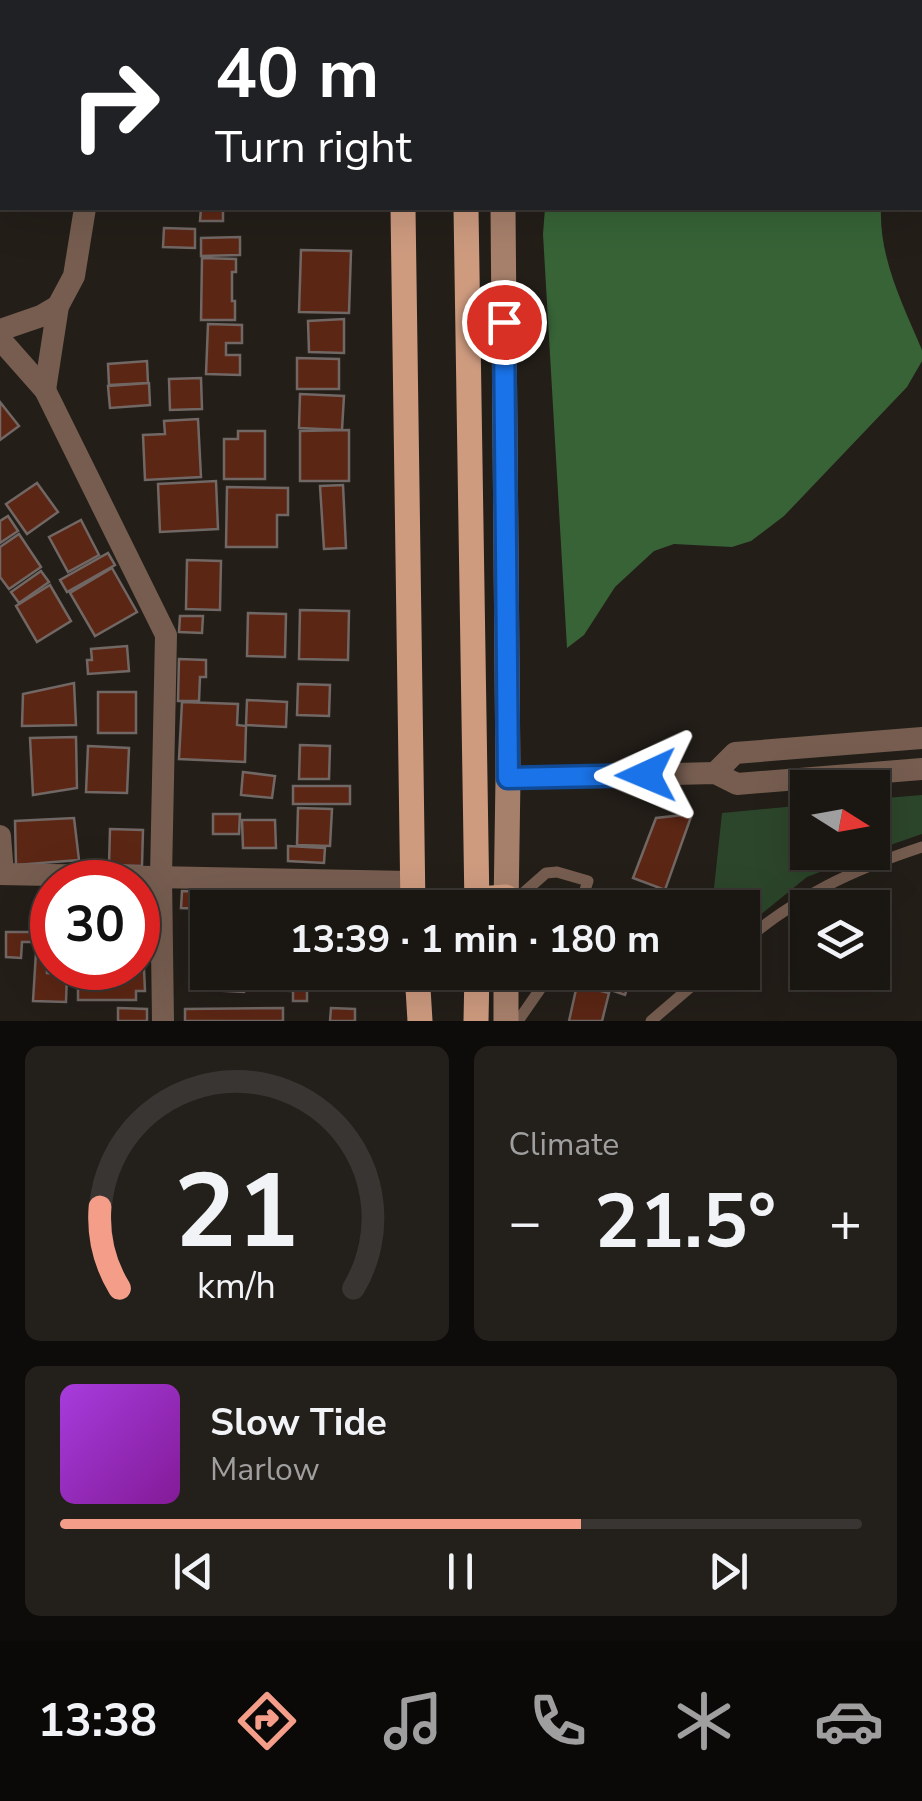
<!DOCTYPE html>
<meta charset="utf-8">
<style>
body{margin:0;font-family:"Nunito Sans",sans-serif;background:#231f1b;color:#f1f3f6;height:100vh;display:flex;flex-direction:column;font-size:38px;white-space:nowrap}
*{box-sizing:border-box;margin:0}
p{font-size:32px;color:#9f9f9f}
.icon{flex:none;width:55px;height:55px;fill:none;stroke:currentColor;stroke-width:2;stroke-linecap:round;stroke-linejoin:round}
.map{position:relative;height:1021px;overflow:hidden}
.drawer{display:flex;flex-direction:column;gap:25px;padding:25px;background:#0e0c0a;flex:1}
.drawer>*{flex:none}
.guide{position:absolute;left:0px;top:0px;width:922px;height:210px;box-shadow:0 10px 40px #0002,0 0 0 2px #383532;background:#202124;color:#fff;overflow:hidden}
.needle{width:65px;rotate:101deg}
.tools{position:absolute;left:790px;top:770px;display:grid;gap:20px}
.tools a{display:grid;place-items:center;width:100px;height:100px;border-radius:0px;background:#1a1612;box-shadow:0 10px 40px #0002,0 0 0 2px #383532;font-size:50px}
.speed{position:absolute;left:30px;top:860px;display:flex;gap:20px;font-size:50px;font-weight:700;text-align:center}
.speed>*{display:grid;place-content:center;width:130px;height:130px;border-radius:50%;background:#1a1612;box-shadow:0 10px 40px #0002,0 0 0 2px #383532;line-height:1}
.speed .limit{border:15px solid #d22;background:#fff;color:#111}
.pin{position:absolute;display:grid;place-items:center;width:85px;height:85px;color:#fff;margin:-42px;border:5px solid #fff;border-radius:50%;box-shadow:0 2px 10px #0007}
.me{position:absolute;width:110px;margin:-55px;rotate:269deg;stroke-linejoin:round;filter:drop-shadow(0 0 8px #0008)}
.turn{display:flex;align-items:center;gap:35px;height:210px;padding:0 50px;font-size:45px}
.turn .icon{width:130px;height:130px;stroke-width:2.5}
.turn b{display:block;font-size:70px;line-height:85px}
.big{font-size:75px;font-weight:700;line-height:1.1}
.drawer .card{flex:1;display:flex;flex-direction:column;justify-content:center;gap:15px;min-width:0;padding:0 35px;border-radius:15px;background:#231f1b}
.drawer .dial{align-items:center;gap:0}
.dial svg{height:260px;overflow:visible;fill:none;stroke:#383532;stroke-width:7;stroke-linecap:round;text-anchor:middle}
.dial text{fill:#f1f3f6;stroke:none}
.song{display:flex;align-items:center;gap:30px}
.cover{width:120px;height:120px;border-radius:15px;background:linear-gradient(135deg,hsl(280 70% 55%),hsl(290 70% 35%))}
.played{height:10px;border-radius:5px;background:linear-gradient(90deg,#f49e8a 65%,#383532 65%)}
.keys{display:flex;justify-content:space-around;direction:ltr}
.heat{display:flex;justify-content:space-between;align-items:center;font-size:55px;direction:ltr}
.drawer .tiles{flex:1;display:grid;gap:25px;grid-template-columns:1fr 1fr}
.card:last-child{grid-column:span 2}
.trip{position:absolute;left:190px;top:890px;width:570px;height:100px;border-radius:0px;background:#1a1612;box-shadow:0 10px 40px #0002,0 0 0 2px #383532;font-weight:700;line-height:100px;text-align:center}
.dock{display:flex;height:160px;justify-content:space-around;align-items:center;background:#0a0907;color:#9f9f9f}
.dock .icon{width:70px;height:70px}
.dock .selected{color:#f49e8a}
.dock b{font-size:45px;color:#f1f3f6}
.map>svg:first-child{display:block}
.green{fill:#2c462b}
.forest{fill:#376337}
.building{fill:#5c2614;stroke:#716764;stroke-width:2.5}
.lines{fill:none;stroke-linecap:round;stroke-linejoin:round}
.lane{stroke:#765d50;stroke-width:11}
.street{stroke:#765d50;stroke-width:22}
.secondary{stroke:#a7806b;stroke-width:25}
.primary{stroke:#ce9b7f;stroke-width:25}
.route-casing{stroke:#114b97;stroke-width:25}
.route{stroke:#1a73e8;stroke-width:18}
</style>
<div class="map">
<svg width="922" height="1021" viewBox="0 0 922 1021">
<rect width="100%" height="100%" fill="#231e18"/>
<!-- green -->
<g class="green">
<path d="M 922,795 L 922,834 L 873,851 L 873,799 Z"/>
<path d="M 807,805 L 808,852 L 869,853 L 807,877 L 743,929 L 742,908 L 712,907 L 722,813 Z"/>
</g>
<!-- forest -->
<path class="forest" d="M 545,208 L 881,208 C 879,258 903,305 922,350 L 922,361 L 907,387 L 784,516 L 751,541 L 732,547 L 674,544 L 654,551 L 615,587 L 584,635 L 567,648 L 543,234 Z"/>
<!-- building -->
<g class="building">
<path d="M 201,208 L 234,208 L 223,208 L 223,221 L 200,221 Z"/>
<path d="M 164,228 L 195,229 L 195,248 L 163,247 Z"/>
<path d="M 240,237 L 240,255 L 201,256 L 201,238 Z"/>
<path d="M 301,250 L 351,251 L 349,313 L 299,312 Z"/>
<path d="M 202,258 L 236,259 L 236,272 L 232,272 L 232,301 L 235,301 L 235,320 L 201,320 Z"/>
<path d="M 344,319 L 344,353 L 309,352 L 308,321 Z"/>
<path d="M 208,324 L 242,325 L 242,343 L 226,343 L 226,355 L 240,355 L 240,375 L 206,374 Z"/>
<path d="M 297,358 L 339,359 L 339,389 L 297,389 Z"/>
<path d="M 147,361 L 148,383 L 109,385 L 108,364 Z"/>
<path d="M 201,378 L 202,409 L 170,410 L 169,379 Z"/>
<path d="M 149,383 L 150,405 L 110,408 L 108,386 Z"/>
<path d="M 300,394 L 344,396 L 342,430 L 299,428 Z"/>
<path d="M 0,402 L 19,426 L 0,440 Z"/>
<path d="M 198,419 L 201,477 L 145,480 L 143,435 L 165,434 L 164,421 Z"/>
<path d="M 349,430 L 349,481 L 300,481 L 300,431 Z"/>
<path d="M 238,431 L 265,431 L 265,479 L 224,479 L 224,439 L 238,439 Z"/>
<path d="M 216,481 L 218,529 L 160,532 L 158,484 Z"/>
<path d="M 37,483 L 58,512 L 27,534 L 6,504 Z"/>
<path d="M 343,485 L 346,548 L 324,549 L 320,486 Z"/>
<path d="M 227,487 L 288,488 L 288,515 L 277,515 L 277,547 L 226,547 Z"/>
<path d="M 8,516 L 18,531 L 0,543 L 0,521 Z"/>
<path d="M 81,520 L 99,555 L 68,572 L 49,537 Z"/>
<path d="M 19,534 L 41,567 L 9,589 L 0,577 L 0,547 Z"/>
<path d="M 108,553 L 115,565 L 67,592 L 60,580 Z"/>
<path d="M 187,560 L 221,561 L 220,610 L 186,609 Z"/>
<path d="M 112,568 L 137,612 L 95,636 L 70,593 Z"/>
<path d="M 41,571 L 49,582 L 19,603 L 11,592 Z"/>
<path d="M 50,585 L 71,621 L 37,642 L 16,606 Z"/>
<path d="M 300,610 L 349,611 L 348,660 L 299,659 Z"/>
<path d="M 248,613 L 286,614 L 285,657 L 247,656 Z"/>
<path d="M 180,616 L 203,616 L 202,633 L 179,632 Z"/>
<path d="M 127,646 L 129,671 L 88,674 L 87,660 L 92,660 L 91,649 Z"/>
<path d="M 179,659 L 206,660 L 206,677 L 200,677 L 199,701 L 178,701 Z"/>
<path d="M 74,683 L 76,725 L 22,726 L 23,694 Z"/>
<path d="M 298,684 L 330,685 L 329,716 L 297,715 Z"/>
<rect x="98" y="692" width="38" height="41"/>
<path d="M 247,700 L 287,702 L 286,727 L 246,725 Z"/>
<path d="M 182,702 L 238,704 L 237,725 L 246,726 L 245,762 L 179,759 Z"/>
<path d="M 76,737 L 77,788 L 33,795 L 30,738 Z"/>
<path d="M 300,745 L 330,746 L 329,779 L 299,779 Z"/>
<path d="M 88,746 L 129,748 L 127,793 L 86,792 Z"/>
<path d="M 243,772 L 275,776 L 272,798 L 241,795 Z"/>
<rect x="293" y="786" width="57" height="18"/>
<path d="M 298,808 L 332,809 L 330,846 L 297,845 Z"/>
<path d="M 213,814 L 240,814 L 239,834 L 213,834 Z"/>
<path d="M 692,814 L 665,890 L 633,878 L 656,818 Z"/>
<path d="M 74,818 L 79,860 L 16,865 L 15,821 Z"/>
<path d="M 242,820 L 275,820 L 276,848 L 243,848 Z"/>
<path d="M 110,829 L 143,830 L 142,866 L 109,865 Z"/>
<path d="M 288,846 L 325,848 L 324,863 L 288,861 Z"/>
<path d="M 182,891 L 207,892 L 206,909 L 181,908 Z"/>
<path d="M 318,891 L 352,893 L 351,908 L 318,908 Z"/>
<path d="M 218,897 L 244,899 L 243,906 L 256,908 L 217,908 Z"/>
<path d="M 6,932 L 41,932 L 41,942 L 22,942 L 21,958 L 6,957 Z"/>
<path d="M 36,952 L 47,953 L 47,973 L 67,974 L 66,1002 L 33,1001 Z"/>
<path d="M 78,968 L 144,969 L 145,991 L 136,991 L 136,1000 L 78,1000 Z"/>
<path d="M 210,972 L 245,972 L 244,992 L 209,990 Z"/>
<path d="M 269,972 L 307,972 L 307,1001 L 293,1001 L 293,991 L 268,990 Z"/>
<path d="M 592,972 L 630,972 L 632,973 L 625,995 L 588,982 Z"/>
<path d="M 577,985 L 609,993 L 602,1021 L 569,1021 Z"/>
<path d="M 118,1008 L 147,1009 L 147,1021 L 118,1021 Z"/>
<path d="M 283,1008 L 283,1021 L 185,1021 L 185,1009 Z"/>
<path d="M 331,1008 L 355,1009 L 355,1021 L 330,1021 Z"/>
</g>
<g class="lines">
<!-- lane -->
<g class="lane">
<path d="M 506,897 L 521,895 L 546,873 L 557,872 L 588,881 L 579,908"/>
<path d="M 742,943 C 799,895 852,870 922,847"/>
<path d="M 518,1021 L 552,972"/>
<path d="M 651,1021 L 708,972"/>
</g>
<!-- street -->
<g class="street">
<path d="M 57,0 L 60,2"/>
<path d="M 741,0 L 752,2"/>
<path d="M 920,41 L 922,41"/>
<path d="M 0,330 L 41,316 L 58,306"/>
<path d="M 0,339 L 45,390 L 166,635 L 161,876 L 163,1021"/>
<path d="M 45,390 L 58,306 L 74,276 L 85,208"/>
<path d="M 715,773 L 735,753 L 922,738"/>
<path d="M 508,778 L 715,773 L 737,784 L 922,769"/>
<path d="M 0,836 L 3,874"/>
<path d="M 0,874 L 411,882"/>
</g>
<!-- secondary -->
<g class="secondary">
<path d="M 501,0 L 501,2"/>
<path d="M 503,208 L 508,778 L 506,908"/>
<path d="M 506,972 L 506,1021"/>
</g>
<!-- primary -->
<g class="primary">
<path d="M 401,0 L 401,2"/>
<path d="M 463,0 L 463,2"/>
<path d="M 403,208 L 413,908"/>
<path d="M 466,208 L 477,908"/>
<path d="M 477,899 L 506,897"/>
<path d="M 417,972 L 420,1021"/>
<path d="M 476,1021 L 477,972"/>
</g>
</g>
<g class="lines">
<!-- route casing -->
<g class="route-casing">
<path id="route" d="M 504,322 L 508,778 L 646,775"/>
</g>
<!-- route -->
<use href="#route" class="route"/>
</g>
</svg>
<div class="tools">
<a><svg class="needle" viewBox="-14 -14 28 28"><path d="M0-13l5 13h-10z" fill="#e53935"/><path d="M0 13l5-13h-10z" fill="#9f9f9f"/></svg></a>
<a><svg class="icon" aria-label="layers" viewBox="0 0 24 24"><path d="M12 4l9 5-9 5-9-5zM3 14l9 5 9-5"/></svg></a>
</div>
<div class="speed"><div class="limit">30</div></div>
<div class="pin" style="left:504px;top:322px;background:#d93025"><svg class="icon" aria-label="arrive" viewBox="0 0 24 24"><path d="M6 21V4h12l-3 4 3 4H6"/></svg></div>
<svg class="me" style="left:646px;top:775px" viewBox="-20 -20 40 40"><path d="M0-17L14 15 0 8-14 15z" fill="#1a73e8" stroke="#fff" stroke-width="4"/></svg>
<div class="trip">13:39 · 1 min · 180 m</div>
<div class="guide">
<div class="turn"><svg class="icon" aria-label="right" viewBox="0 0 24 24"><path d="M7 20v-9h11M14 6l5 5-5 5"/></svg><div><b>40 m</b>Turn right</div></div>
</div>
</div>
<section class="drawer">
<div class="tiles">
<div class="card dial"><svg viewBox="0 0 100 80">
<path d="M14 69A42 42 0 1 1 86 69"/>
<path d="M14 69A42 42 0 0 1 8 44" stroke="#f49e8a"/>
<text x="50" y="56" font-size="32" font-weight="700">21</text>
<text x="50" y="72" font-size="11">km/h</text>
</svg></div>
<div class="card"><p>Climate</p>
<div class="heat"><a>−</a><b class="big">21.5°</b><a>+</a></div>
</div>
<div class="card">
<div class="song"><i class="cover"></i><div><b>Slow Tide</b><p>Marlow</p></div></div>
<div class="played"></div>
<div class="keys"><svg class="icon" aria-label="previous" viewBox="0 0 24 24"><path d="M18 5L8 12l10 7zM5 5v14"/></svg><svg class="icon" aria-label="pause" viewBox="0 0 24 24"><path d="M8 5v14M16 5v14"/></svg><svg class="icon" aria-label="next" viewBox="0 0 24 24"><path d="M6 5l10 7-10 7zM19 5v14"/></svg></div>
</div>
</div>
</section>
<nav class="dock">
<b>13:38</b>
<svg class="icon selected" aria-label="directions" viewBox="0 0 24 24"><path d="M12 3l9 9-9 9-9-9zM9 14v-3h6M13 9l2 2-2 2"/></svg>
<svg class="icon" aria-label="music" viewBox="0 0 24 24"><path d="M9 18V5l10-2v13"/><circle cx="6" cy="18" r="3"/><circle cx="16" cy="16" r="3"/></svg>
<svg class="icon" aria-label="phone" viewBox="0 0 24 24"><path d="M5 4h4l2 5-3 2q2 4 5 5l2-3 5 2v4C11 20 4 13 5 4z"/></svg>
<svg class="icon" aria-label="climate" viewBox="0 0 24 24"><path d="M12 3v18M4 7l16 10M4 17L20 7"/></svg>
<svg class="icon" aria-label="car" viewBox="0 0 24 24"><path d="M5 17H2v-5l4-1 3-4h7l3 4 3 1v5h-3M9 17h6M6 11h13"/><circle cx="7" cy="17" r="2"/><circle cx="17" cy="17" r="2"/></svg>
</nav>
